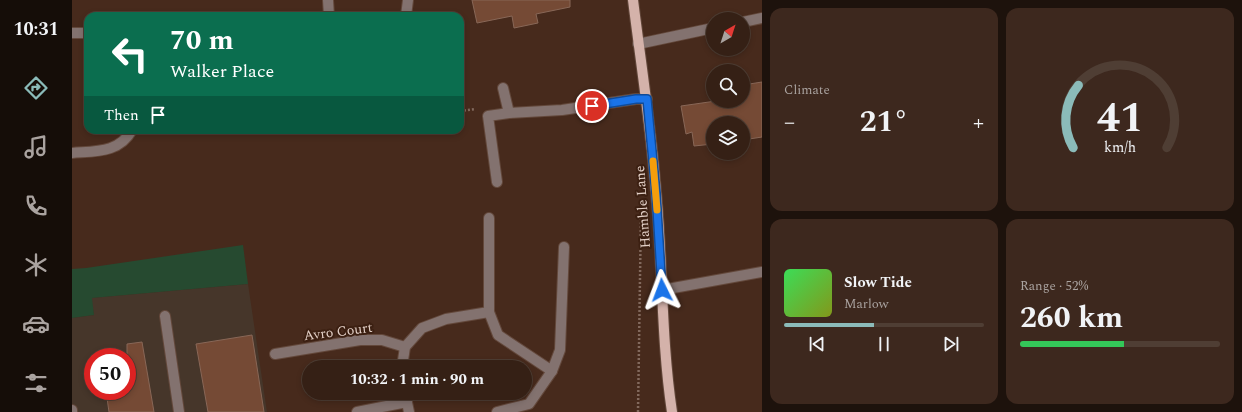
<!DOCTYPE html>
<meta charset="utf-8">
<style>
body{margin:0;font-family:Spectral,serif;background:#3d281e;color:#f1f3f6;height:100vh;display:flex;flex-direction:column;font-size:15px;white-space:nowrap}
*{box-sizing:border-box;margin:0}
p{font-size:13px;color:#aaa3a0}
.icon{flex:none;width:22px;height:22px;fill:none;stroke:currentColor;stroke-width:2;stroke-linecap:round;stroke-linejoin:round}
.map{position:relative;flex:1;overflow:hidden}
.details{display:flex;flex-direction:column;gap:8px;padding:8px;background:#1d120c;width:480px}
.details>*{flex:none}
.hud{position:absolute;left:12px;top:12px;width:380px;height:122px;border-radius:12px;box-shadow:0 2px 6px #0003,0 0 0 1px #4f3e34;background:#0b6e4f;color:#fff;overflow:hidden}
.needle{width:26px;rotate:39deg}
.tools{position:absolute;left:634px;top:12px;display:grid;gap:8px}
.tools a{display:grid;place-items:center;width:44px;height:44px;border-radius:50%;background:#352015;box-shadow:0 2px 6px #0003,0 0 0 1px #4f3e34;font-size:20px}
.speed{position:absolute;left:12px;top:348px;display:flex;gap:8px;font-size:20px;font-weight:700;text-align:center}
.speed>*{display:grid;place-content:center;width:52px;height:52px;border-radius:50%;background:#352015;box-shadow:0 2px 6px #0003,0 0 0 1px #4f3e34;line-height:1}
.speed .limit{border:6px solid #d22;background:#fff;color:#111}
.pin{position:absolute;display:grid;place-items:center;width:34px;height:34px;color:#fff;margin:-17px;border:2px solid #fff;border-radius:50%;box-shadow:0 1px 4px #0007}
.me{position:absolute;width:44px;margin:-22px;rotate:357deg;stroke-linejoin:round;filter:drop-shadow(0 0 3px #0008)}
.turn{display:flex;align-items:center;gap:14px;height:84px;padding:0 20px;font-size:18px}
.turn .icon{width:52px;height:52px;stroke-width:2.5}
.turn b{display:block;font-size:28px;line-height:34px}
.then{display:flex;align-items:center;height:38px;padding:0 20px;background:#0003;gap:8px;font-size:15px}
.big{font-size:30px;font-weight:700;line-height:1.1}
.details .widget{flex:1;display:flex;flex-direction:column;justify-content:center;gap:6px;min-width:0;padding:0 14px;border-radius:12px;background:#3d281e}
.details .dial{align-items:center;gap:0}
.dial svg{height:104px;overflow:visible;fill:none;stroke:#4f3e34;stroke-width:7;stroke-linecap:round;text-anchor:middle}
.dial text{fill:#f1f3f6;stroke:none}
.song{display:flex;align-items:center;gap:12px}
.cover{width:48px;height:48px;border-radius:6px;background:linear-gradient(135deg,hsl(130 70% 55%),hsl(70 70% 35%))}
.played{height:4px;border-radius:2px;background:linear-gradient(90deg,#8bbbb9 45%,#4f3e34 45%)}
.keys{display:flex;justify-content:space-around;direction:ltr}
.heat{display:flex;justify-content:space-between;align-items:center;font-size:22px;direction:ltr}
.charge{height:6px;border-radius:3px;background:linear-gradient(90deg,#34c759 52%,#4f3e34 0)}
.details .tiles{flex:1;display:grid;gap:8px;grid-template-columns:repeat(2,1fr)}
.trip{position:absolute;left:230px;top:360px;width:230px;height:40px;border-radius:20px;background:#352015;box-shadow:0 2px 6px #0003,0 0 0 1px #4f3e34;font-weight:700;line-height:40px;text-align:center}
main{display:flex;flex:1;min-height:0}
.dock{display:flex;flex-direction:column;width:72px;justify-content:space-around;align-items:center;background:#150d08;color:#aaa3a0}
.dock .icon{width:28px;height:28px}
.dock .active{color:#8bbbb9}
.dock b{font-size:18px;color:#f1f3f6}
.map>svg:first-child{display:block}
.commercial{fill:#46362a;fill-rule:evenodd}
.green{fill:#264a30}
.building{fill:#754a35;stroke:#886757}
.lines{fill:none;stroke-linecap:round;stroke-linejoin:round}
.minor-casing{stroke:#63483b;stroke-width:12}
.major-casing{stroke:#63483b;stroke-width:12}
.path{stroke:#82695d;stroke-width:2.5;stroke-dasharray:2 2;stroke-linecap:butt}
.minor{stroke:#83726f;stroke-width:10}
.major{stroke:#d4b2aa;stroke-width:10}
.route-casing{stroke:#114b97;stroke-width:10}
.route{stroke:#1a73e8;stroke-width:7}
.slow{stroke:#f59e0b;stroke-width:7}
.labels{text-anchor:middle;stroke-width:4;stroke-linejoin:round;paint-order:stroke}
.street-label{font-size:14px;fill:#e3d0c7;stroke:#3c2012}
</style>
<main>
<nav class="dock">
<b>10:31</b>
<svg class="icon active" aria-label="directions" viewBox="0 0 24 24"><path d="M12 3l9 9-9 9-9-9zM9 14v-3h6M13 9l2 2-2 2"/></svg>
<svg class="icon" aria-label="music" viewBox="0 0 24 24"><path d="M9 18V5l10-2v13"/><circle cx="6" cy="18" r="3"/><circle cx="16" cy="16" r="3"/></svg>
<svg class="icon" aria-label="phone" viewBox="0 0 24 24"><path d="M5 4h4l2 5-3 2q2 4 5 5l2-3 5 2v4C11 20 4 13 5 4z"/></svg>
<svg class="icon" aria-label="climate" viewBox="0 0 24 24"><path d="M12 3v18M4 7l16 10M4 17L20 7"/></svg>
<svg class="icon" aria-label="car" viewBox="0 0 24 24"><path d="M5 17H2v-5l4-1 3-4h7l3 4 3 1v5h-3M9 17h6M6 11h13"/><circle cx="7" cy="17" r="2"/><circle cx="17" cy="17" r="2"/></svg>
<svg class="icon" aria-label="filters" viewBox="0 0 24 24"><path d="M4 7h16M4 17h16"/><circle cx="9" cy="7" r="2"/><circle cx="15" cy="17" r="2"/></svg>
</nav>
<div class="map">
<svg width="690" height="412" viewBox="0 0 690 412">
<rect width="100%" height="100%" fill="#472a1c"/>
<!-- commercial -->
<path class="commercial" d="M 176,284 L 195,412 L 0,412 L 0,318 L 22,315 L 19,298 ZM 21,357 L 55,357 L 55,391 L 21,391 Z"/>
<!-- green -->
<path class="green" d="M 171,245 L 176,284 L 20,298 L 22,315 L 0,318 L 0,269 L 14,268 Z"/>
<!-- building -->
<g class="building">
<path d="M 400,0 L 498,0 L 498,7 L 464,14 L 466,23 L 442,28 L 440,16 L 405,23 Z"/>
<path d="M 690,82 L 690,137 L 671,140 L 671,123 L 641,123 L 641,144 L 622,146 L 620,132 L 614,134 L 609,106 L 644,101 L 671,101 L 671,85 Z"/>
<path d="M 180,335 L 192,412 L 136,412 L 124,344 Z"/>
<path d="M 70,342 L 82,412 L 37,412 L 34,391 L 55,391 L 55,344 Z"/>
</g>
<g class="lines">
<!-- minor casing -->
<g class="minor-casing">
<g id="minor">
<path d="M 256,0 L 257,16"/>
<path d="M 334,16 L 336,0"/>
<path d="M 671,22 L 690,18"/>
<path d="M 0,33 L 16,33"/>
<path d="M 566,44 L 641,28"/>
<path d="M 431,88 L 437,113"/>
<path d="M 0,153 C 24,151 47,153 60,130"/>
<path d="M 425,182 L 416,116 L 437,113 L 490,110 L 564,99 L 575,99"/>
<path d="M 417,218 L 417,312 L 426,335 L 480,371"/>
<path d="M 590,290 L 690,272"/>
<path d="M 93,316 L 107,412"/>
<path d="M 203,354 L 288,340 L 310,340 L 333,347"/>
<path d="M 330,367 L 333,347 L 350,328 L 374,319 L 417,312"/>
<path d="M 333,393 L 337,412"/>
<path d="M 0,410 L 0,412"/>
<path d="M 285,412 L 335,402"/>
<path d="M 425,412 L 457,404 L 480,371 L 488,350 L 492,247"/>
</g>
</g>
<!-- major casing -->
<g class="major-casing">
<path id="major" d="M 561,0 C 569,64 579,128 584,192 C 591,265 589,339 600,412"/>
</g>
<!-- path -->
<g class="path">
<path d="M 388,111 L 403,109"/>
<path d="M 566,412 L 569,211"/>
</g>
<!-- minor -->
<use href="#minor" class="minor"/>
<!-- major -->
<use href="#major" class="major"/>
</g>
<g class="lines">
<!-- route casing -->
<g class="route-casing">
<path id="route" d="M 520,106 L 564,99 L 575,99 L 584,193 L 590,290"/>
</g>
<!-- route -->
<use href="#route" class="route"/>
<!-- slow -->
<path class="slow" d="M 581,161 L 585,210"/>
</g>
<g class="labels">
<!-- street labels -->
<g class="street-label">
<text transform="translate(570 207) rotate(-94)" y="5">Hamble Lane</text>
<text transform="translate(266 331) rotate(-7)" y="5">Avro Court</text>
</g>
</g>
</svg>
<div class="tools">
<a><svg class="needle" viewBox="-14 -14 28 28"><path d="M0-13l5 13h-10z" fill="#e53935"/><path d="M0 13l5-13h-10z" fill="#aaa3a0"/></svg></a>
<a><svg class="icon" aria-label="search" viewBox="0 0 24 24"><circle cx="10" cy="10" r="6"/><path d="M15 15l6 6"/></svg></a>
<a><svg class="icon" aria-label="layers" viewBox="0 0 24 24"><path d="M12 4l9 5-9 5-9-5zM3 14l9 5 9-5"/></svg></a>
</div>
<div class="speed"><div class="limit">50</div></div>
<div class="pin" style="left:520px;top:106px;background:#d93025"><svg class="icon" aria-label="arrive" viewBox="0 0 24 24"><path d="M6 21V4h12l-3 4 3 4H6"/></svg></div>
<svg class="me" style="left:590px;top:290px" viewBox="-20 -20 40 40"><path d="M0-17L14 15 0 8-14 15z" fill="#1a73e8" stroke="#fff" stroke-width="4"/></svg>
<div class="trip">10:32 · 1 min · 90 m</div>
<div class="hud">
<div class="turn"><svg class="icon" aria-label="left" viewBox="0 0 24 24"><path d="M17 20v-9H6M10 6l-5 5 5 5"/></svg><div><b>70 m</b>Walker Place</div></div>
<div class="then">Then<svg class="icon" aria-label="arrive" viewBox="0 0 24 24"><path d="M6 21V4h12l-3 4 3 4H6"/></svg></div>
</div>
</div>
<section class="details">
<div class="tiles">
<div class="widget"><p>Climate</p>
<div class="heat"><a>−</a><b class="big">21°</b><a>+</a></div>
</div>
<div class="widget dial"><svg viewBox="0 0 100 80">
<path d="M14 69A42 42 0 1 1 86 69"/>
<path d="M14 69A42 42 0 0 1 18 21" stroke="#8bbbb9"/>
<text x="50" y="56" font-size="32" font-weight="700">41</text>
<text x="50" y="72" font-size="11">km/h</text>
</svg></div>
<div class="widget">
<div class="song"><i class="cover"></i><div><b>Slow Tide</b><p>Marlow</p></div></div>
<div class="played"></div>
<div class="keys"><svg class="icon" aria-label="previous" viewBox="0 0 24 24"><path d="M18 5L8 12l10 7zM5 5v14"/></svg><svg class="icon" aria-label="pause" viewBox="0 0 24 24"><path d="M8 5v14M16 5v14"/></svg><svg class="icon" aria-label="next" viewBox="0 0 24 24"><path d="M6 5l10 7-10 7zM19 5v14"/></svg></div>
</div>
<div class="widget"><p>Range · 52%</p><b class="big">260 km</b><div class="charge"></div></div>
</div>
</section>
</main>
